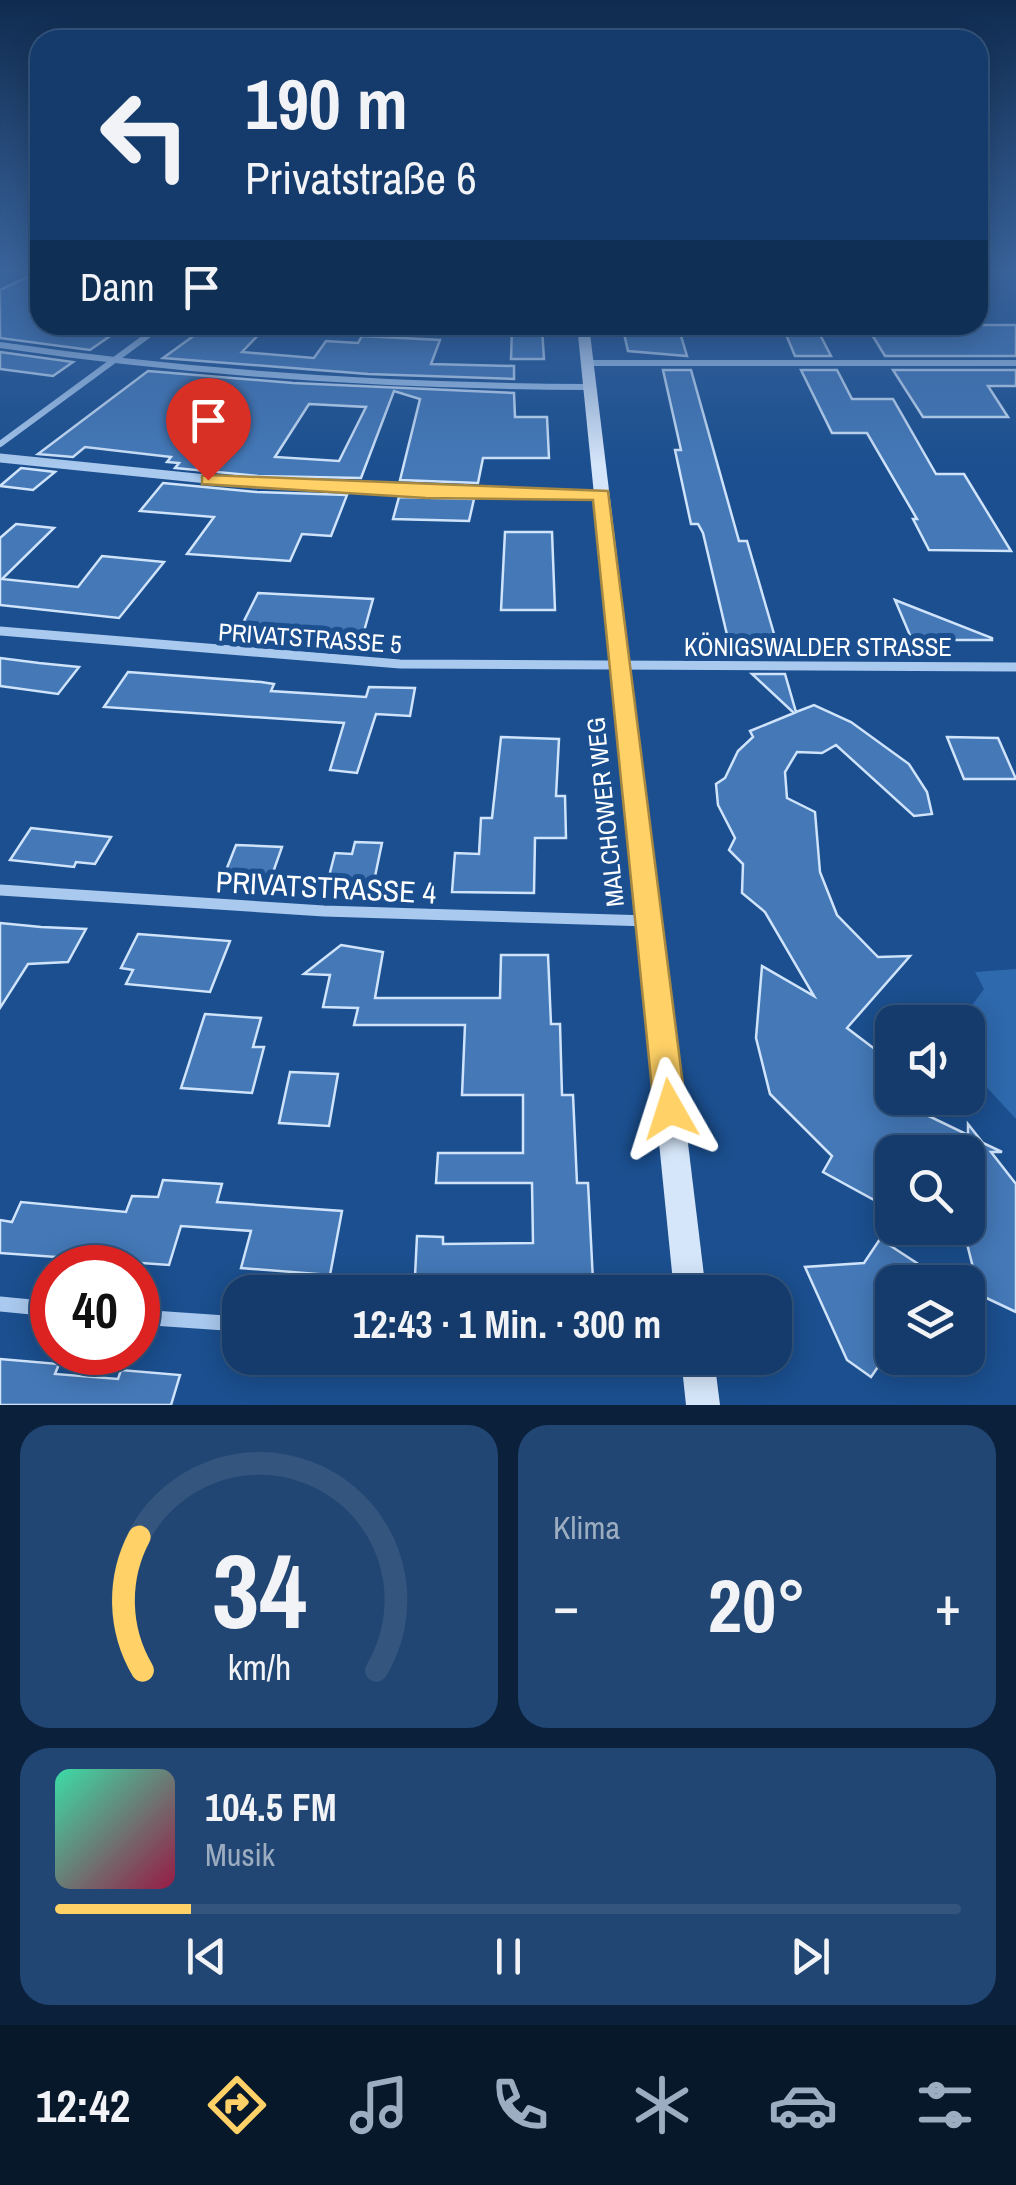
<!DOCTYPE html>
<html lang="de">
<meta charset="utf-8">
<style>
body{margin:0;font-family:"Archivo Narrow",sans-serif;background:#214673;color:#f1f3f6;height:100vh;display:flex;flex-direction:column;font-size:38px;white-space:nowrap}
*{box-sizing:border-box;margin:0}
p{font-size:32px;color:#9dadc1}
.icon{flex:none;width:55px;height:55px;fill:none;stroke:currentColor;stroke-width:2;stroke-linecap:round;stroke-linejoin:round}
.map{position:relative;height:1405px;overflow:hidden}
.side{display:flex;flex-direction:column;gap:20px;padding:20px;background:#0b203b;flex:1}
.side>*{flex:none}
.top-card{position:absolute;left:30px;top:30px;width:958px;height:305px;border-radius:30px;box-shadow:0 5px 25px #0003,0 0 0 2px #33557e;background:#143b6b;color:#f1f3f6;overflow:hidden}
.buttons{position:absolute;left:875px;top:1005px;display:grid;gap:20px}
.buttons a{display:grid;place-items:center;width:110px;height:110px;border-radius:20px;background:#143b6b;box-shadow:0 5px 25px #0003,0 0 0 2px #33557e;font-size:50px}
.speed{position:absolute;left:30px;top:1245px;display:flex;gap:20px;font-size:50px;font-weight:700;text-align:center}
.speed>*{display:grid;place-content:center;width:130px;height:130px;border-radius:50%;background:#143b6b;box-shadow:0 5px 25px #0003,0 0 0 2px #33557e;line-height:1}
.speed .limit{border:15px solid #d22;background:#fff;color:#111}
.pin{position:absolute;display:grid;place-items:center;width:85px;height:85px;color:#fff;margin:-102px -42px;border-radius:50% 50% 50% 0;rotate:-45deg;box-shadow:0 0 10px #0007}
.pin .icon{rotate:45deg}
.me{position:absolute;width:110px;margin:-55px;rotate:354deg;stroke-linejoin:round;filter:drop-shadow(0 0 8px #0008)}
.turn{display:flex;align-items:center;gap:35px;height:210px;padding:0 50px;font-size:45px}
.turn .icon{width:130px;height:130px;stroke-width:2.5}
.turn b{display:block;font-size:70px;line-height:85px}
.then{display:flex;align-items:center;height:95px;padding:0 50px;background:#0003;gap:20px;font-size:38px}
.big{font-size:75px;font-weight:700;line-height:1.1}
.side .card{flex:1;display:flex;flex-direction:column;justify-content:center;gap:15px;min-width:0;padding:0 35px;border-radius:30px;background:#214673}
.side .dial{align-items:center;gap:0}
.dial svg{height:260px;overflow:visible;fill:none;stroke:#33557e;stroke-width:7;stroke-linecap:round;text-anchor:middle}
.dial text{fill:#f1f3f6;stroke:none}
.song{display:flex;align-items:center;gap:30px}
.cover{width:120px;height:120px;border-radius:15px;background:linear-gradient(135deg,hsl(160 70% 55%),hsl(340 70% 35%))}
.played{height:10px;border-radius:5px;background:linear-gradient(90deg,#ffd166 15%,#33557e 15%)}
.keys{display:flex;justify-content:space-around;direction:ltr}
.heat{display:flex;justify-content:space-between;align-items:center;font-size:55px;direction:ltr}
.side .tiles{flex:1;display:grid;gap:20px;grid-template-columns:1fr 1fr}
.card:last-child{grid-column:span 2}
.trip{position:absolute;left:222px;top:1275px;width:570px;height:100px;border-radius:30px;background:#143b6b;box-shadow:0 5px 25px #0003,0 0 0 2px #33557e;font-weight:700;line-height:100px;text-align:center}
.tabs{display:flex;height:160px;justify-content:space-around;align-items:center;background:#08182b;color:#9dadc1}
.tabs .icon{width:70px;height:70px}
.tabs .active{color:#ffd166}
.tabs b{font-size:45px;color:#f1f3f6}
.map>svg:first-child{display:block}
.green{fill:#2e69ad}
.building{fill:#4478b7;stroke:#cfe3fa;stroke-width:2.5;fill-rule:evenodd}
.lines{fill:none;stroke-linecap:round;stroke-linejoin:round}
.street-far3{stroke:#a9c9ee;stroke-width:6}
.street-far2{stroke:#a9c9ee;stroke-width:9}
.street-far1{stroke:#a9c9ee;stroke-width:11}
.street{stroke:#a9c9ee;stroke-width:15}
.secondary{fill:#d6e6fa;fill-rule:evenodd}
.route{fill:#ffd166;stroke:#a68842;stroke-width:2.5}
.labels{text-anchor:middle;stroke-width:10;stroke-linejoin:round;paint-order:stroke}
.street-label{font-size:25px;fill:#fff;stroke:#1b4f8f}
.near-street-label{font-size:30px;fill:#fff;stroke:#1b4f8f}
</style>
<div class="map">
<svg width="1016" height="1405" viewBox="0 0 1016 1405">
<rect width="100%" height="100%" fill="#1b4f8f"/>
<!-- green -->
<path class="green" d="M 1016,969 L 1016,1119 L 968,1067 L 968,1029 L 979,1025 L 970,1008 L 984,989 L 975,972 Z"/>
<!-- building -->
<g class="building">
<path d="M 40,271 L 40,325 L 113,334 L 90,350 L 0,338 L 0,290 Z"/>
<path d="M 218,325 L 264,329 L 242,352 L 314,358 L 326,341 L 358,343 L 362,336 L 440,340 L 431,364 L 514,366 L 514,379 L 368,374 L 163,358 L 199,332 L 209,333 Z"/>
<path d="M 622,325 L 678,326 L 687,356 L 628,351 Z"/>
<path d="M 782,325 L 815,325 L 831,356 L 795,356 Z"/>
<path d="M 866,325 L 1016,325 L 1016,356 L 885,356 Z"/>
<path d="M 512,329 L 542,329 L 544,359 L 511,359 Z"/>
<path d="M 0,352 L 73,362 L 53,376 L 0,369 Z"/>
<path d="M 663,370 L 691,370 L 739,541 L 747,541 L 781,658 L 732,656 L 703,533 L 698,524 L 691,524 L 675,450 L 681,450 Z"/>
<path d="M 801,370 L 837,370 L 852,399 L 893,399 L 936,474 L 964,474 L 1011,551 L 929,550 L 913,519 L 917,519 L 867,433 L 832,433 Z"/>
<path d="M 893,370 L 1016,370 L 1016,386 L 988,386 L 1008,417 L 923,417 Z"/>
<path d="M 148,371 L 293,383 L 514,393 L 515,417 L 547,417 L 549,458 L 483,458 L 478,483 L 400,480 L 420,399 L 394,391 L 361,478 L 258,476 L 175,468 L 179,463 L 167,462 L 171,457 L 85,447 L 73,457 L 38,454 ZM 309,404 L 366,407 L 339,461 L 275,457 Z"/>
<path d="M 21,468 L 55,472 L 33,490 L 0,486 Z"/>
<path d="M 163,483 L 257,492 L 347,495 L 331,536 L 302,534 L 290,561 L 187,554 L 214,517 L 140,511 Z"/>
<path d="M 399,497 L 474,499 L 469,521 L 393,519 Z"/>
<path d="M 16,524 L 54,528 L 2,579 L 78,587 L 102,556 L 164,562 L 119,618 L 0,605 L 0,538 Z"/>
<path d="M 505,532 L 552,532 L 555,610 L 501,610 Z"/>
<path d="M 258,593 L 373,599 L 363,635 L 241,627 Z"/>
<path d="M 895,600 L 992,638 L 992,640 L 912,640 Z"/>
<path d="M 0,658 L 39,663 L 79,667 L 58,694 L 0,686 Z"/>
<path d="M 128,672 L 261,682 L 274,684 L 271,691 L 366,697 L 369,687 L 415,688 L 410,716 L 376,714 L 357,773 L 330,770 L 344,723 L 104,707 Z"/>
<path d="M 752,674 L 785,674 L 796,712 L 814,705 L 851,722 L 909,764 L 927,792 L 932,814 L 914,816 L 836,745 L 822,753 L 797,752 L 785,772 L 787,798 L 815,812 L 820,872 L 837,915 L 878,957 L 910,956 L 847,1028 L 892,1062 L 892,1098 L 906,1098 L 912,1108 L 968,1135 L 968,1124 L 983,1143 L 1002,1152 L 991,1152 L 1016,1184 L 1016,1312 L 980,1295 L 963,1228 L 968,1228 L 968,1152 L 892,1152 L 892,1193 L 880,1194 L 876,1201 L 823,1172 L 832,1156 L 770,1094 L 756,1038 L 762,966 L 814,996 L 765,912 L 742,893 L 743,864 L 729,850 L 735,838 L 718,805 L 716,784 L 725,778 L 738,751 L 753,737 L 750,731 L 794,713 Z"/>
<path d="M 501,737 L 559,739 L 556,796 L 565,796 L 566,838 L 535,838 L 534,893 L 452,892 L 455,853 L 479,854 L 481,818 L 492,818 Z"/>
<path d="M 947,737 L 998,738 L 1016,779 L 964,779 Z"/>
<path d="M 31,828 L 111,837 L 95,864 L 76,862 L 74,867 L 10,860 Z"/>
<path d="M 355,842 L 382,843 L 373,886 L 327,884 L 335,853 L 352,854 Z"/>
<path d="M 236,845 L 282,847 L 270,881 L 223,878 Z"/>
<path d="M 0,923 L 41,927 L 86,929 L 68,962 L 28,964 L 0,1008 Z"/>
<path d="M 138,934 L 230,941 L 210,992 L 126,984 L 133,970 L 121,968 Z"/>
<path d="M 341,945 L 383,952 L 375,998 L 500,998 L 501,955 L 548,955 L 551,1024 L 560,1024 L 562,1095 L 573,1095 L 577,1183 L 588,1183 L 593,1281 L 441,1281 L 441,1276 L 415,1276 L 417,1236 L 443,1237 L 443,1244 L 533,1243 L 532,1183 L 436,1183 L 438,1153 L 523,1153 L 523,1095 L 462,1095 L 465,1025 L 354,1025 L 358,1008 L 323,1007 L 330,975 L 304,974 Z"/>
<path d="M 205,1014 L 261,1018 L 253,1047 L 264,1047 L 252,1093 L 181,1088 Z"/>
<path d="M 290,1072 L 338,1074 L 329,1126 L 279,1123 Z"/>
<path d="M 163,1180 L 222,1184 L 217,1202 L 342,1211 L 330,1275 L 241,1268 L 251,1231 L 181,1226 L 169,1265 L 0,1253 L 0,1220 L 12,1222 L 21,1202 L 126,1212 L 132,1196 L 158,1197 Z"/>
<path d="M 880,1239 L 946,1282 L 892,1282 L 892,1358 L 884,1358 L 871,1377 L 847,1360 L 805,1267 L 864,1263 Z"/>
<path d="M 0,1359 L 59,1364 L 55,1374 L 118,1379 L 121,1370 L 180,1375 L 171,1405 L 0,1405 Z"/>
</g>
<g class="lines">
<!-- street-far3 -->
<g class="street-far3">
<path d="M 0,345 C 196,374 391,386 589,387"/>
<path d="M 587,363 L 1016,363"/>
<path d="M 0,444 L 162,325"/>
</g>
<!-- street-far2 -->
<g class="street-far2">
<path d="M 0,458 L 257,484 L 601,495"/>
<path d="M 0,631 L 400,664 L 1016,667"/>
</g>
<!-- street-far1 -->
<path class="street-far1" d="M 0,890 L 324,911 L 649,921"/>
<!-- street -->
<g class="street">
<path d="M 0,1304 L 52,1309"/>
<path d="M 138,1317 L 240,1324"/>
</g>
<!-- secondary -->
<g class="secondary">
<path d="M 577,325 L 589,325 L 706,1292 L 674,1292 Z"/>
<path d="M 681,1358 L 714,1358 L 720,1405 L 686,1405 Z"/>
</g>
</g>
<!-- sky -->
<linearGradient id="sky" x2="0" y2="1"><stop stop-color="#0f2b4f"/><stop offset="0.58" stop-color="#39639b"/><stop offset="1" stop-color="#39639b" stop-opacity="0"/></linearGradient>
<rect width="1016" height="466" fill="url(#sky)"/>
<!-- route -->
<path class="route" d="M 208,475 L 608,491 L 686,1109 L 682,1119 L 670,1123 L 659,1119 L 654,1109 L 593,500 L 426,498 L 202,484 L 202,476 Z"/>
<g class="labels">
<!-- street labels -->
<g class="street-label">
<text transform="translate(310 638) rotate(4)" y="9">PRIVATSTRASSE 5</text>
<text x="818" y="656">KÖNIGSWALDER STRASSE</text>
<text transform="translate(605 812) rotate(-96)" y="9">MALCHOWER WEG</text>
</g>
<!-- near-street labels -->
<g class="near-street-label">
<text transform="translate(326 888) rotate(3)" y="10">PRIVATSTRASSE 4</text>
</g>
</g>
</svg>
<div class="buttons">
<a><svg class="icon" aria-label="sound" viewBox="0 0 24 24"><path d="M4 9h4l5-4v14l-5-4H4zM17 9q2 3 0 6"/></svg></a>
<a><svg class="icon" aria-label="search" viewBox="0 0 24 24"><circle cx="10" cy="10" r="6"/><path d="M15 15l6 6"/></svg></a>
<a><svg class="icon" aria-label="layers" viewBox="0 0 24 24"><path d="M12 4l9 5-9 5-9-5zM3 14l9 5 9-5"/></svg></a>
</div>
<div class="speed"><div class="limit">40</div></div>
<div class="pin" style="left:208px;top:480px;background:#d93025"><svg class="icon" aria-label="arrive" viewBox="0 0 24 24"><path d="M6 21V4h12l-3 4 3 4H6"/></svg></div>
<svg class="me" style="left:670px;top:1109px" viewBox="-20 -20 40 40"><path d="M0-17L14 15 0 8-14 15z" fill="#ffd166" stroke="#fff" stroke-width="4"/></svg>
<div class="trip">12:43 · 1 Min. · 300 m</div>
<div class="top-card">
<div class="turn"><svg class="icon" aria-label="left" viewBox="0 0 24 24"><path d="M17 20v-9H6M10 6l-5 5 5 5"/></svg><div><b>190 m</b>Privatstraße 6</div></div>
<div class="then">Dann<svg class="icon" aria-label="arrive" viewBox="0 0 24 24"><path d="M6 21V4h12l-3 4 3 4H6"/></svg></div>
</div>
</div>
<section class="side">
<div class="tiles">
<div class="card dial"><svg viewBox="0 0 100 80">
<path d="M14 69A42 42 0 1 1 86 69"/>
<path d="M14 69A42 42 0 0 1 13 28" stroke="#ffd166"/>
<text x="50" y="56" font-size="32" font-weight="700">34</text>
<text x="50" y="72" font-size="11">km/h</text>
</svg></div>
<div class="card"><p>Klima</p>
<div class="heat"><a>−</a><b class="big">20°</b><a>+</a></div>
</div>
<div class="card">
<div class="song"><i class="cover"></i><div><b>104.5 FM</b><p>Musik</p></div></div>
<div class="played"></div>
<div class="keys"><svg class="icon" aria-label="previous" viewBox="0 0 24 24"><path d="M18 5L8 12l10 7zM5 5v14"/></svg><svg class="icon" aria-label="pause" viewBox="0 0 24 24"><path d="M8 5v14M16 5v14"/></svg><svg class="icon" aria-label="next" viewBox="0 0 24 24"><path d="M6 5l10 7-10 7zM19 5v14"/></svg></div>
</div>
</div>
</section>
<nav class="tabs">
<b>12:42</b>
<svg class="icon active" aria-label="directions" viewBox="0 0 24 24"><path d="M12 3l9 9-9 9-9-9zM9 14v-3h6M13 9l2 2-2 2"/></svg>
<svg class="icon" aria-label="music" viewBox="0 0 24 24"><path d="M9 18V5l10-2v13"/><circle cx="6" cy="18" r="3"/><circle cx="16" cy="16" r="3"/></svg>
<svg class="icon" aria-label="phone" viewBox="0 0 24 24"><path d="M5 4h4l2 5-3 2q2 4 5 5l2-3 5 2v4C11 20 4 13 5 4z"/></svg>
<svg class="icon" aria-label="climate" viewBox="0 0 24 24"><path d="M12 3v18M4 7l16 10M4 17L20 7"/></svg>
<svg class="icon" aria-label="car" viewBox="0 0 24 24"><path d="M5 17H2v-5l4-1 3-4h7l3 4 3 1v5h-3M9 17h6M6 11h13"/><circle cx="7" cy="17" r="2"/><circle cx="17" cy="17" r="2"/></svg>
<svg class="icon" aria-label="filters" viewBox="0 0 24 24"><path d="M4 7h16M4 17h16"/><circle cx="9" cy="7" r="2"/><circle cx="15" cy="17" r="2"/></svg>
</nav>
